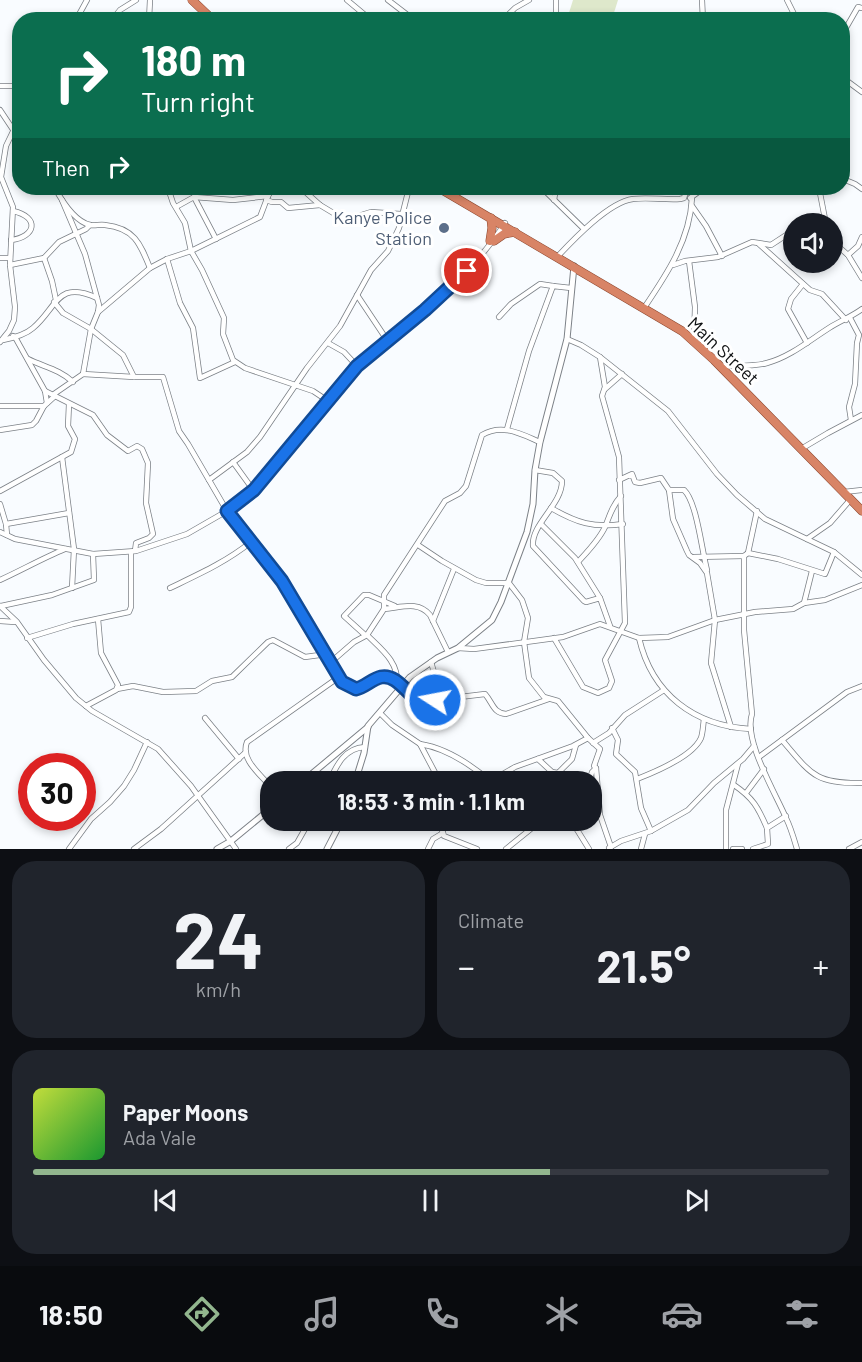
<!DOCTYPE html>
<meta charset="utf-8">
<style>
body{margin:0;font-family:Barlow,sans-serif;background:#20242c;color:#f1f3f6;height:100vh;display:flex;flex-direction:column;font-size:22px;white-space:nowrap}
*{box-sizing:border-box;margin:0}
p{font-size:20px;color:#9ea1a6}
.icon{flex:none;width:33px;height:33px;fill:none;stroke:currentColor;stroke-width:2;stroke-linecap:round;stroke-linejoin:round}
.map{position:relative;height:849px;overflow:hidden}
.panel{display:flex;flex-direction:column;gap:12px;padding:12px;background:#0d0f14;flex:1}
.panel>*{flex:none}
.top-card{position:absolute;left:12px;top:12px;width:838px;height:183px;border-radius:24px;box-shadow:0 3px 9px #0003;background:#0b6e4f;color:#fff;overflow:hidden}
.fabs{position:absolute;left:783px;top:213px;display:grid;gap:12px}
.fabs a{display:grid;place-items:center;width:60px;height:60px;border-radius:50%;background:#171b24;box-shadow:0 3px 9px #0003;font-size:30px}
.speed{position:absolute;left:18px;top:753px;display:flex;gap:12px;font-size:30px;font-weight:700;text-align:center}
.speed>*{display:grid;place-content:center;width:78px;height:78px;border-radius:50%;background:#171b24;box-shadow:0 3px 9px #0003;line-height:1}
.speed .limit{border:9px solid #d22;background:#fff;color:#111}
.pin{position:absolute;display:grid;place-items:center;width:51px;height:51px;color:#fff;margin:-26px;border:3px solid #fff;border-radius:50%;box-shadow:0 2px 6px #0007}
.me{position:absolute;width:66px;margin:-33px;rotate:281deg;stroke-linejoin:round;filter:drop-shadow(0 0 4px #0008)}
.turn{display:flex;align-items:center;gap:21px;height:126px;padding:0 30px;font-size:27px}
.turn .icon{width:78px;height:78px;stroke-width:2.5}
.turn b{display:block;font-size:42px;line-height:51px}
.then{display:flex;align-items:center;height:57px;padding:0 30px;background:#0003;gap:12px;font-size:22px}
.big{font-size:45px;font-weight:700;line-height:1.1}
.panel .widget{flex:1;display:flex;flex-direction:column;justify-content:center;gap:9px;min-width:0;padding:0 21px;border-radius:24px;background:#20242c}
.panel .dial{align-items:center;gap:0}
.dial b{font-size:78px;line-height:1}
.song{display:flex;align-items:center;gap:18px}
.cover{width:72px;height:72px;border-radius:9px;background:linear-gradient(135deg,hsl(70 70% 55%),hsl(130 70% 35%))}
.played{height:6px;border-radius:3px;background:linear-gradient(90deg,#92b68e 65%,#363941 65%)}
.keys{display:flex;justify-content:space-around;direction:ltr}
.heat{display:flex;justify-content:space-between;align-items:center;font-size:33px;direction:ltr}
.panel .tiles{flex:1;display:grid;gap:12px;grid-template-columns:1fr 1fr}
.widget:last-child{grid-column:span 2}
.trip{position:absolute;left:260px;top:771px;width:342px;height:60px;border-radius:24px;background:#171b24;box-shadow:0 3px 9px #0003;font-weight:700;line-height:60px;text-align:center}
.dock{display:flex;height:96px;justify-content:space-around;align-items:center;background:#090b0e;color:#9ea1a6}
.dock .icon{width:42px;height:42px}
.dock .selected{color:#92b68e}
.dock b{font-size:27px;color:#f1f3f6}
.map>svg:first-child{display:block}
.green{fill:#dee8cb}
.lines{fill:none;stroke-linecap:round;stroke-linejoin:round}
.minor-casing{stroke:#7c8187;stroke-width:6}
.tertiary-casing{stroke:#7c8187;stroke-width:7}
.trunk-casing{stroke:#8b472f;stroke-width:9}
.minor{stroke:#fff;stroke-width:4.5}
.tertiary{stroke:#fff;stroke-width:5}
.trunk{stroke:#d88466;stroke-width:8}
.route-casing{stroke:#114b97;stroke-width:15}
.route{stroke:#1a73e8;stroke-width:10}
.service-dot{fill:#5c6f8a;stroke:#fff;stroke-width:2}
.labels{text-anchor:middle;stroke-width:6;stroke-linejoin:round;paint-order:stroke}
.service-label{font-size:18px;fill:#4e5e75;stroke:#fff;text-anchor:end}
.street-label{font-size:18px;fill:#0e1012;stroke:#fff}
</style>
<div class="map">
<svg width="862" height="849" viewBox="0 0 862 849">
<rect width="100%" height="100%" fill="#f9fcff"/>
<!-- green -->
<path class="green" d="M 573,0 L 618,0 L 612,19 L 567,19 Z"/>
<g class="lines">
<!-- minor casing -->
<g class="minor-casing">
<g id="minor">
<path d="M 347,0 L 371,20"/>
<path d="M 388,0 L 414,20"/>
<path d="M 556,0 L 556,20"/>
<path d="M 702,0 L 703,20"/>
<path d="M 787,0 L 797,20"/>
<path d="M 76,20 L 87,0"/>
<path d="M 112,20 L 120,10 L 136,0"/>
<path d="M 149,20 L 150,0"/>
<path d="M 503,20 L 515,8 L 529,0"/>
<path d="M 843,33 L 858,7 L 862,8"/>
<path d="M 843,78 L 862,92"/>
<path d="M 0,86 L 20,86"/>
<path d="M 0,110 L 20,140"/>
<path d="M 843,179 L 855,184 L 862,189"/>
<path d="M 55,188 C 62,201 74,221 90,225 C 95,226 100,224 105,225 C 134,228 140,243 150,268"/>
<path d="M 168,188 L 173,203 L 185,223 L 191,251 L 202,270 L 224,318 L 223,334 L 233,360 L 245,368 L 313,391 L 328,401"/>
<path d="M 301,188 L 320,205 L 345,220 L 371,212 L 401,214"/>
<path d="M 542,188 L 584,229"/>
<path d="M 819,188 L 826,224"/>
<path d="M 194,197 L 216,239"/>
<path d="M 690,198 L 704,188"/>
<path d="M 266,200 L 272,202 L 281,202 L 288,208 L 320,205"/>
<path d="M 554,200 L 556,188"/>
<path d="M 692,206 L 706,226 L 722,256"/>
<path d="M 176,207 L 194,197 L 233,200 L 268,196"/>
<path d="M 11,240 C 36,237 40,217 13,211"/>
<path d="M 832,241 L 848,255 L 862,278"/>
<path d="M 759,244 L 810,290 L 822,294 L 846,320"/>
<path d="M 848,255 L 858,246 L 862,237"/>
<path d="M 558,256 C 574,239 609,202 633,199 C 648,197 664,200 680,199 L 684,198 L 687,188"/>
<path d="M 0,258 L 10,258"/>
<path d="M 44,258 L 59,242 L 86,229 L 90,225"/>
<path d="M 167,259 L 180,303 L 193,328 L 200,378 L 235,362"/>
<path d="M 689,261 L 695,307 L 694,341"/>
<path d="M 10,265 L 44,258 L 52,281 L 56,300"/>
<path d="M 673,265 L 685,261 L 718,257 L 752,242 L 771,245 L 794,230"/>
<path d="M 803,284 L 791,299 L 788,309 L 807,343"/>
<path d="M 357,295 L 387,340"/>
<path d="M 54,302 L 63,313 L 91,329 L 123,355 L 134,377 L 163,377 L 179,431 L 188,444 L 227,511 L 282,581 L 342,682 L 356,689 C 365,687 372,679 381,677 C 398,674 411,704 429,705 L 433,703 C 440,690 435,675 431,662"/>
<path d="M 644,308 C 667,274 690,240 692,198"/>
<path d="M 98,312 L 150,268 L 167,259 L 191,251 L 260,217 L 268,196 L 273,188"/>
<path d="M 499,317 L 511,304 L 540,284 L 553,286"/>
<path d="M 850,318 L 859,335 L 857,343 L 855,384 L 849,407 L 851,420"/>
<path d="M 13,336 L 15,337 L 45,391 L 47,403"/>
<path d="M 567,339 L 581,345 L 600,357 L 668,411 L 717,474 L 737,495 L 765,519 L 834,552 L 862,575"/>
<path d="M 3,340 C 13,338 25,335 33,328 C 57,308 57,279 97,298"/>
<path d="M 0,342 L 9,331 L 14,320 L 15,307 L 10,265 L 13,207 L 1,177 L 6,146 L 20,117"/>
<path d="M 328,343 L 344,352 L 357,366"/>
<path d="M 28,359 C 44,367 59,369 73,382"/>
<path d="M 720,366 C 735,365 753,367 767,363 C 790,357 810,340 829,328 C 840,321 851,317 862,309"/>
<path d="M 83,374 L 134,377"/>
<path d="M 605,389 L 622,374"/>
<path d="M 45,391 L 93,415 L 107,435 L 128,451 L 137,446 L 142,449 L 148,463 L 146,503 L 153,534 L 149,538 L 136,543 L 135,551"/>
<path d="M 54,394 L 83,374 L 91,329 L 98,312 L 99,305 L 85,254 L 62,200"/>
<path d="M 0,406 L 44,406 L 55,396"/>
<path d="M 507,429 L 529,351 L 553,286 L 571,288"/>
<path d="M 0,430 L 32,425 L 36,421 L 44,406"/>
<path d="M 801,449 L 828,433 L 862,415"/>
<path d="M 62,457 L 74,549 L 72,588"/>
<path d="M 233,462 L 254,491"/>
<path d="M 535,470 L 553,473 L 562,481 C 562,505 531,524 533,546 L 584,601 L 586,602 L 600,598 L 610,626"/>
<path d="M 209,480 L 247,452 L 260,437 L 307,368 L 340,326 L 371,270 L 388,251 L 399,228 L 409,188"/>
<path d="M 619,480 L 632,474 L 635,482 L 640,483 L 661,478 L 669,490 L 673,519 L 687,551 L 689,555 L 700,563 L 707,573 L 715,620 L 711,663 L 731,727"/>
<path d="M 669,490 L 684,490 C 697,502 702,552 707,570"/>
<path d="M 0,491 L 71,452 L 75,439 L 68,426 L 69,404"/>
<path d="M 844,492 L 862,490"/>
<path d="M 0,504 L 6,524 L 7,535"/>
<path d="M 551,508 C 577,523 593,528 623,524"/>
<path d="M 757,511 L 748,553 L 744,556 L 744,630 L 752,714 C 743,740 776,794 786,818 C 791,828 794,839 797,849"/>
<path d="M 6,524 L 69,513"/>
<path d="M 541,524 L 575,558 L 600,598"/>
<path d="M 0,532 L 15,539 L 93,554 L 136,551 L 187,534 L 227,511 L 254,491 L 357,366 C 408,321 468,282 505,223"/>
<path d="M 807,539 L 830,523 L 850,500"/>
<path d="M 418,545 L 442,561 L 476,580 L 486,583 L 509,583 L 522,600 L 528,618 L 524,642 L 529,678 L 544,697 L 558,701 L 588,738 L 600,749 L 594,766 L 596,768 L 600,815 L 611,847"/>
<path d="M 748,553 L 778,559 L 825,574 L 834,552"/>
<path d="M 694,557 L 744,556"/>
<path d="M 578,562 C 588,551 599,540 605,527 C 610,515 612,506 621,496"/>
<path d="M 0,580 C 22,570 43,558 65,549"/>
<path d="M 170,588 C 199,574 226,562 251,542"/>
<path d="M 804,603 L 812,571"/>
<path d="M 0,606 L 17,622 L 44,660 L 76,698 L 92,711 L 158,749 L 191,786 L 236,849"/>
<path d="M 1,606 L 52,595 L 94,580 L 93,554"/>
<path d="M 384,609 L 384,595 L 445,501 L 460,493 L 466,486 L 482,435 C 502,423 521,434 540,442"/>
<path d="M 0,621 L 15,622"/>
<path d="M 433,621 L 454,569"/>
<path d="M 365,635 L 344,616 L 364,595 L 369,595 L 395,606"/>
<path d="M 367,635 L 384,609 C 400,608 418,600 430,615 L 448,652"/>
<path d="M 27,638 L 73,624 L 129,612 L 131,607 L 131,552"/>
<path d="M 554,638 L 583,687 L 598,693 L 609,688 L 612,681 L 605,660 L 625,623 L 619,457 L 602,396 L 605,387 L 600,357"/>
<path d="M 639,638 C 652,694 694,726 751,729"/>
<path d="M 458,648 L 474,649 L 563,637 L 600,624 L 639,638 L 668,637 L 715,620 L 755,612 L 793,609 L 804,603 L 825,600 L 862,585"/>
<path d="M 331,662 L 354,642 L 367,635 C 381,649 399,662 397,684"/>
<path d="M 117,689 L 133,686 L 163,692 L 196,691 L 212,681 L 232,677 L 268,642 L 273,640 L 305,657 L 327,654"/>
<path d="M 436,691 L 460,697 L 485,694 C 493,703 493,713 506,714 L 549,699"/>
<path d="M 86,706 L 116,690 L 118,685 L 101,653 L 98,619"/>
<path d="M 380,713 L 392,725 L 420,744 L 440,782"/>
<path d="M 205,718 L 239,759"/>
<path d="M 612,728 L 618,740 L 616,754 L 635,772 L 641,808 L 651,831"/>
<path d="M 782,740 C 811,774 815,784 862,783"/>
<path d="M 593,743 L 609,733 L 625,715 L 664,690"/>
<path d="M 420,744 C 446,748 470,764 490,781"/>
<path d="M 759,757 L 847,692 L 862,686"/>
<path d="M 538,759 L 552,772 L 558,773 L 572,759 L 576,745"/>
<path d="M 356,778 L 378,782"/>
<path d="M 637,779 C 655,772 693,756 701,738 C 703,732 703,725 704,719"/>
<path d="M 329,782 C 337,764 345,748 365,747"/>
<path d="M 489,782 L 515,767 L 573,746 L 588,738"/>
<path d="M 589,782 L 592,772 L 596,768"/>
<path d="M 734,785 C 753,798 758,807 767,828"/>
<path d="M 270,786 C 260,774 240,759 247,742 L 339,677"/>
<path d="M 746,793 L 764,769"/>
<path d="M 417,820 L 431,825 L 441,825"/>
<path d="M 442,820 L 442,830 L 444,836 L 477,849"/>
<path d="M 571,820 L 589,849"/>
<path d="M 609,848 L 621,841 L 651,831 L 688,810 L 714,783 L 743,759 L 754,746"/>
<path d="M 69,849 L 91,819 L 110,802 L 124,786 L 134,770 L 147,742"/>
<path d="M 134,849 L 161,829 L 245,753"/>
<path d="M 289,849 L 297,843 L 310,820"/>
<path d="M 428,849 L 433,839 L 443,833"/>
<path d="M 506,849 L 542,820"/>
<path d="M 641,849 L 645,834"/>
<path d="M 726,849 L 726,810 L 738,764"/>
<path d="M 733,849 L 742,849"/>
<path d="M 753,849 L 768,844 L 767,828 L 786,816"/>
<path d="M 849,849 L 862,842"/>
</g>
</g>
<!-- tertiary casing -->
<g class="tertiary-casing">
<g id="tertiary">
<path d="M 302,782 L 368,727"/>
<path d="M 355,782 L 364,753 L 368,726 L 410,677 L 437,658 L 458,648 L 492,620 L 501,602 L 527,532 L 533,504 L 535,470 L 540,442 L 567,339 L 574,266"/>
<path d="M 217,849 L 231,841 L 270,809"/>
<path d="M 327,849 L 342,820"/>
</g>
</g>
<!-- trunk casing -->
<g class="trunk-casing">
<g id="trunk">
<path d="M 192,0 L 213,20"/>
<path d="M 439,188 L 682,331 L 714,360 L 862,511"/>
<path d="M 490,241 L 492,228 L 491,218"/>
<path d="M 494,241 L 504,234 L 515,232"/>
</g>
</g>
<!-- minor -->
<use href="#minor" class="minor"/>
<!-- tertiary -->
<use href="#tertiary" class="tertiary"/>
<!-- trunk -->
<use href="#trunk" class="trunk"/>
</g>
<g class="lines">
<!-- route casing -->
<g class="route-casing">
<path id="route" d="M 435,700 L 429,705 C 411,704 400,673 381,677 C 372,679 365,687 356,689 L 342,682 L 282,581 L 227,511 L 254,490 L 357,366 L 425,310 L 467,271"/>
</g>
<!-- route -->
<use href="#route" class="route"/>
</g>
<!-- markers -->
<circle class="service-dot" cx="444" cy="228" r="6"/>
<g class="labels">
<!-- service labels -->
<g class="service-label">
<text x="432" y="224">Kanye Police<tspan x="432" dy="21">Station</tspan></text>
</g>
<!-- street labels -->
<g class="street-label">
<text transform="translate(723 351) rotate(43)" y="6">Main Street</text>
</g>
</g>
</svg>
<div class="fabs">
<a><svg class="icon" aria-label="sound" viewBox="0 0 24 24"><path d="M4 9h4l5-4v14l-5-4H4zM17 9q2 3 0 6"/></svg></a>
</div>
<div class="speed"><div class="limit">30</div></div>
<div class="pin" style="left:467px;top:271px;background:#d93025"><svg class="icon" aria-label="arrive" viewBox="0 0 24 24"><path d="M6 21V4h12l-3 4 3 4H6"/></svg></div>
<svg class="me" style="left:435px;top:700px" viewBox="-20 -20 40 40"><circle r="17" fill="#1a73e8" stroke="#fff" stroke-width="3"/><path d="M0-11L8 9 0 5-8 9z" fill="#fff"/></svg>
<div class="trip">18:53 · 3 min · 1.1 km</div>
<div class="top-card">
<div class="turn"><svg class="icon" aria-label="right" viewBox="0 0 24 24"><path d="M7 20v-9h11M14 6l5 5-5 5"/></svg><div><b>180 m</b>Turn right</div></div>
<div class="then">Then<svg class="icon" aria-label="right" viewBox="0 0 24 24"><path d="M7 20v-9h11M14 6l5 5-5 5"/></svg></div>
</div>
</div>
<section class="panel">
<div class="tiles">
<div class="widget dial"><b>24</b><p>km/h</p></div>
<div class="widget"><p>Climate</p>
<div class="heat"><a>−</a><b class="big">21.5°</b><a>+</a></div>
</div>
<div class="widget">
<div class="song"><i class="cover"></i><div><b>Paper Moons</b><p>Ada Vale</p></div></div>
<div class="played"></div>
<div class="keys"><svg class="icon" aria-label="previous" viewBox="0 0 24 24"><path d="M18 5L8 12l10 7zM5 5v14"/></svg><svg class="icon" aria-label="pause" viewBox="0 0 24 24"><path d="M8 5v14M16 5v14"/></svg><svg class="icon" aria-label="next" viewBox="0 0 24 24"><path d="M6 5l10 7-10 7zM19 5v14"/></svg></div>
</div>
</div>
</section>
<nav class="dock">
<b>18:50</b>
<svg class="icon selected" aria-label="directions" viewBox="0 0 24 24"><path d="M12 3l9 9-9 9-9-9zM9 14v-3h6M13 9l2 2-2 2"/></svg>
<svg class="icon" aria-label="music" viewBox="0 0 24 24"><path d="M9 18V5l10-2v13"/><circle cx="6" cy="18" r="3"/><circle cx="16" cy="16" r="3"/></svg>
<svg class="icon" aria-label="phone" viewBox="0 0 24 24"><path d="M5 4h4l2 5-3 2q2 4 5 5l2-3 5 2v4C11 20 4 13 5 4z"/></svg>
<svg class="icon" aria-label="climate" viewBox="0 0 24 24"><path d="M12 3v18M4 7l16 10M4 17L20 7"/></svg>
<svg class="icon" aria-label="car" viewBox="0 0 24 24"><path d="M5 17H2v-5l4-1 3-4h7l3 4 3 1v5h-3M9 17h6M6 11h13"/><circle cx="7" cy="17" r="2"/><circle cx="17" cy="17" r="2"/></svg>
<svg class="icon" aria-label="filters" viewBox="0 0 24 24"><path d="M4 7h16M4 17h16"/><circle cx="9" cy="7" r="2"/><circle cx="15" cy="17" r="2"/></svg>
</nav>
